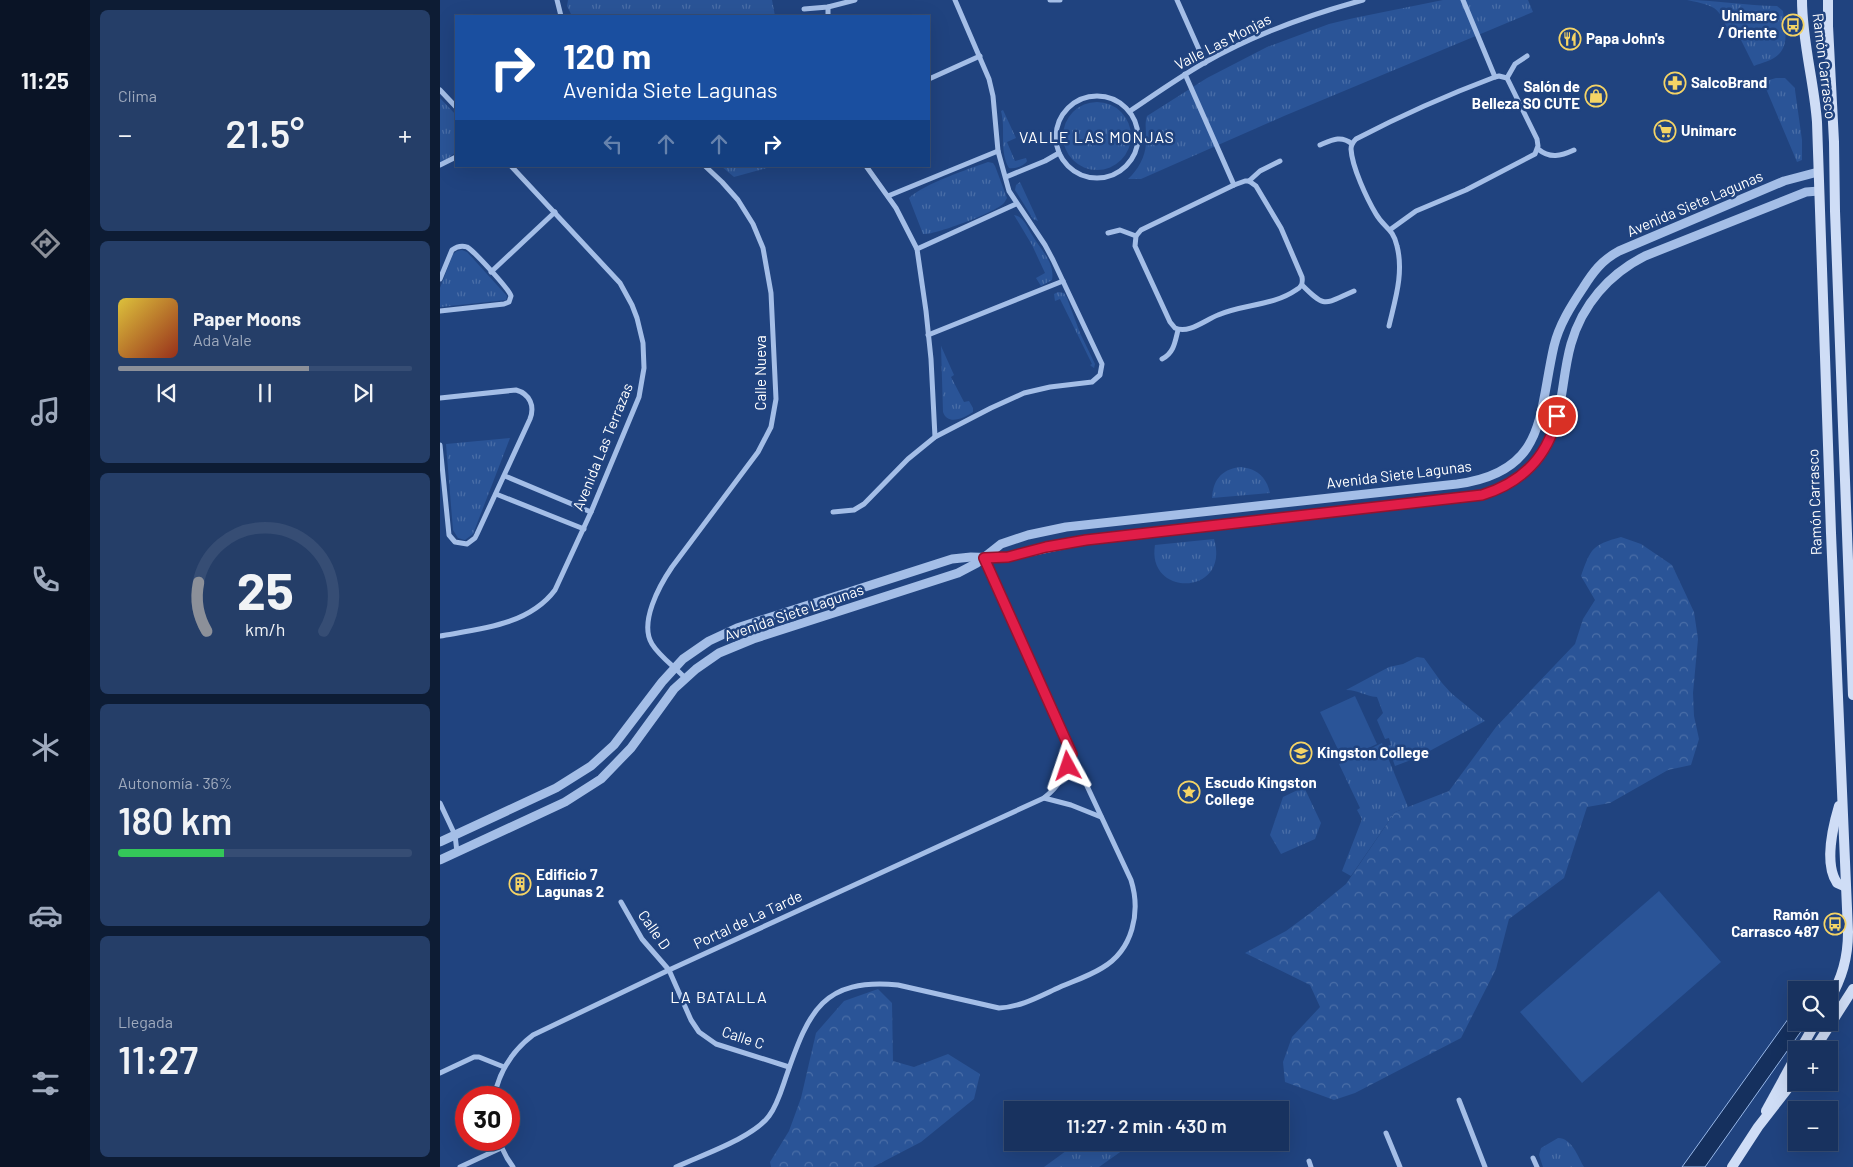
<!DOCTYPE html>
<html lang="es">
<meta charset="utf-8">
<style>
body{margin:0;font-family:Barlow,sans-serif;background:#253e68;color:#f1f3f6;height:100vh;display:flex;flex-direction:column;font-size:19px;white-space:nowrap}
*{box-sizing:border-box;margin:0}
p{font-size:16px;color:#9faabd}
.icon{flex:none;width:28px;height:28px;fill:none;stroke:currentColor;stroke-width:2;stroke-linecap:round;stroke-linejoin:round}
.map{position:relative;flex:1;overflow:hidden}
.panel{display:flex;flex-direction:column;gap:10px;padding:10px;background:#0d1c34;width:350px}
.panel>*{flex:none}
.guide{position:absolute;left:15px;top:15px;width:475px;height:152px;border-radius:0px;box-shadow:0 5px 20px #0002,0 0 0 1px #364d74;background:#1a4fa0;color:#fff;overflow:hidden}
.tools{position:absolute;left:1348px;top:981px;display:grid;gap:10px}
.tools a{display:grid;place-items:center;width:50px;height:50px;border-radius:0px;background:#18325f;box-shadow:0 5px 20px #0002,0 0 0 1px #364d74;font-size:25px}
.speed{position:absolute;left:15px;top:1086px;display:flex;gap:10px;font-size:25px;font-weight:700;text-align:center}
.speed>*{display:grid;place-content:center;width:65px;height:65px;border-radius:50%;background:#18325f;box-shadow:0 5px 20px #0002,0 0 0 1px #364d74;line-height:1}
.speed .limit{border:8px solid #d22;background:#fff;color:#111}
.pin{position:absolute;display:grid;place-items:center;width:42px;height:42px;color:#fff;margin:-21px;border:2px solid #fff;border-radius:50%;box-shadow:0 1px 5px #0007}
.me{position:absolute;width:55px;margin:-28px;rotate:355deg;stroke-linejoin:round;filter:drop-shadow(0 0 4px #0008)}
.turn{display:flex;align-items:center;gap:18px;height:105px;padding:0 25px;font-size:22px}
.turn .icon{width:65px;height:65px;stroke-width:2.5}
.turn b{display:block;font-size:35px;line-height:42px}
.lanes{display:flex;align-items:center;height:48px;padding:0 25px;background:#0003;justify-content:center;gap:25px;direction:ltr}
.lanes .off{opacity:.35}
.big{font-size:38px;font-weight:600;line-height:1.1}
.panel .tile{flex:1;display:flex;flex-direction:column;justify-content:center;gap:8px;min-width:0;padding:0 18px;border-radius:8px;background:#253e68}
.panel .dial{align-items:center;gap:0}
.dial svg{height:130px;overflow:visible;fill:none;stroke:#364d74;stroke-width:7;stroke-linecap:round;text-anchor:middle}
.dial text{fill:#f1f3f6;stroke:none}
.song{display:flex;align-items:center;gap:15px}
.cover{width:60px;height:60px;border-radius:8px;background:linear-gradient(135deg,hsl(50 70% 55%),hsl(10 70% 35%))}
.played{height:5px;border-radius:2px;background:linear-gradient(90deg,#8c9099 65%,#364d74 65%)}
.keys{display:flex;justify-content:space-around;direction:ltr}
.heat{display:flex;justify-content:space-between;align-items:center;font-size:28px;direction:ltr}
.charge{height:8px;border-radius:4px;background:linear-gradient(90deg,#34c759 36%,#364d74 0)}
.trip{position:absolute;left:564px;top:1101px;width:285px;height:50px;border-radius:0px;background:#18325f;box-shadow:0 5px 20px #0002,0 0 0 1px #364d74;font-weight:600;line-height:50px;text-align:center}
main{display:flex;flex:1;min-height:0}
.dock{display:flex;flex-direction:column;width:90px;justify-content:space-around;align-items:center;background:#0a1426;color:#9faabd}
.dock .icon{width:35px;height:35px}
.dock .current{color:#8c9099}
.dock b{font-size:22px;color:#f1f3f6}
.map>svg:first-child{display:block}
.grass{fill:url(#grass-tufts)}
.forest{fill:url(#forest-crowns)}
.garden{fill:#2a5497}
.water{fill:#15305e;stroke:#98b8e9}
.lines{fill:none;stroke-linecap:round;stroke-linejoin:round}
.minor{stroke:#a4bee7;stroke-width:5}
.tertiary{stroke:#a4bee7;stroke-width:9}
.secondary{stroke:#cfddf6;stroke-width:10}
.route-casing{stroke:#92132f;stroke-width:12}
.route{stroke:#e11d48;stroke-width:9}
.labels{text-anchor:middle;stroke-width:5;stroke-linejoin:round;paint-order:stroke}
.poi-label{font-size:15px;font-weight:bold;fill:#fff;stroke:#20437f;text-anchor:start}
.street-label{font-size:15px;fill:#fff;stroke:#20437f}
.neighbourhood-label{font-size:16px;letter-spacing:1px;fill:#fff;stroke:#20437f}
</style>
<main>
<nav class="dock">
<b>11:25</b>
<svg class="icon current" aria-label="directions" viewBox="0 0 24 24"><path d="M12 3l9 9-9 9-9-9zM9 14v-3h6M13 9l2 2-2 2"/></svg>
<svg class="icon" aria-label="music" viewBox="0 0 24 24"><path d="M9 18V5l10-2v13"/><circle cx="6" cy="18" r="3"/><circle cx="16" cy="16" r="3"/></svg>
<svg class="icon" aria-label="phone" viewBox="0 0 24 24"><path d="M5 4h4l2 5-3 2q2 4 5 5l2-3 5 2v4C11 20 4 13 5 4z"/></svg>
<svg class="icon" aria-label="climate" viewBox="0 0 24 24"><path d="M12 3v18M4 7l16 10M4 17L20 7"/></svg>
<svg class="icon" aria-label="car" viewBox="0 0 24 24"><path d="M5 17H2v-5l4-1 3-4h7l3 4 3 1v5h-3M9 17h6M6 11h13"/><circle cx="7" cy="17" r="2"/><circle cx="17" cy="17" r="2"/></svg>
<svg class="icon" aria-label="filters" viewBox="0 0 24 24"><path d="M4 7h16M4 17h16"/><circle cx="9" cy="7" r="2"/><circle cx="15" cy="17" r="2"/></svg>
</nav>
<section class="panel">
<div class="tile"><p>Clima</p>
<div class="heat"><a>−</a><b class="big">21.5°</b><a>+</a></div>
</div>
<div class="tile">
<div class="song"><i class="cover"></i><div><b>Paper Moons</b><p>Ada Vale</p></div></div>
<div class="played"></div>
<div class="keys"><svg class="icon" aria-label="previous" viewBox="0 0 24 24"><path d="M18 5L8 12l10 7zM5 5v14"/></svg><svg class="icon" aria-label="pause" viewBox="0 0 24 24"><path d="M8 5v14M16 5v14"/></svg><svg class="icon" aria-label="next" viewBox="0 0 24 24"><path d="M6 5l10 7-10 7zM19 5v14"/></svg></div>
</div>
<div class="tile dial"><svg viewBox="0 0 100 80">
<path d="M14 69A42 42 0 1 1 86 69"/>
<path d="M14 69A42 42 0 0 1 9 39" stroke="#8c9099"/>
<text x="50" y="56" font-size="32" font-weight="700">25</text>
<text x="50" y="72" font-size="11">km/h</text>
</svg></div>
<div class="tile"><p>Autonomía · 36%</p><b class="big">180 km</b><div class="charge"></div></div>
<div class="tile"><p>Llegada</p><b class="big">11:27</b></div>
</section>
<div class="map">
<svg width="1413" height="1167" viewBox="0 0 1413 1167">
<defs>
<pattern id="grass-tufts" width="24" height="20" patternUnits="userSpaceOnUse" patternTransform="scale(1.25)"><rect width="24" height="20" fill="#2a5497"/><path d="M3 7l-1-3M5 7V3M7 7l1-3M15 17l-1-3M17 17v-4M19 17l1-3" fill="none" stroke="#4a6ea7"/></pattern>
<pattern id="forest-crowns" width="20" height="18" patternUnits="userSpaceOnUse" patternTransform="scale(1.25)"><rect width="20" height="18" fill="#2a5497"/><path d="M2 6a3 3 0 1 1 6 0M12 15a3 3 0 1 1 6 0" fill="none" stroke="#4a6ea7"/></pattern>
</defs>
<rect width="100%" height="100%" fill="#20437f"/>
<!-- grass -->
<g class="grass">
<path d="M 128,0 L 332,0 L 335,16 L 132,16 L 127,6 Z"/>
<path d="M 1003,0 L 1088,0 L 1093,12 L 844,116 L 701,179 L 688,179 C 698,170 705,157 706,144 C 707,134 704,125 707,116 L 767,78 L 827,47 L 889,24 L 914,18 Z"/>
<path d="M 1247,0 C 1277,0 1306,6 1337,6 L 1343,11 C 1344,24 1350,43 1339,54 C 1334,60 1321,63 1314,66 L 1299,36 L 1291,38 C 1278,7 1280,7 1247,0 Z"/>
<path d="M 1336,78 L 1345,78 L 1355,88 L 1355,90 L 1362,140 L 1362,160 L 1357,162 L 1327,91 L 1323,85 L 1313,89 L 1312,85 Z"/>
<path d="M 0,98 L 16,115 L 16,152 L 7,159 L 0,163 Z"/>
<circle cx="657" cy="136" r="34"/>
<path d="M 563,110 L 576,138 L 567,142 L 575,161 L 586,158 L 587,161 C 584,166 575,169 569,168 C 559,151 566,130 561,111 Z"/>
<path d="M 548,162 L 553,163 L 555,166 L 567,198 C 565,201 565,202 563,204 C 555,212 493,236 483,234 L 469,198 C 484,184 528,169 548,162 Z"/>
<path d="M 281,166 L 334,166 L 294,177 Z"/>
<path d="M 580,182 L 598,221 L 593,219 L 575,190 L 576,185 Z"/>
<path d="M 574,215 C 584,216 588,229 594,238 C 602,251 615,263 612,280 L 601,286 L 596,278 L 605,273 L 592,245 Z"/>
<path d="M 22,250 L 27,252 L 67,296 L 66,300 L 0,307 L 0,288 L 13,254 L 17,251 Z"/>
<path d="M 618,292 L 624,293 L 627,298 L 640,333 L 655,364 L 654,368 L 650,365 L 652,364 L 620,299 L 615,301 L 614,294 Z"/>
<path d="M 501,346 L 514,375 L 511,377 L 524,402 L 529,401 L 533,408 L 533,412 C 524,418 508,426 503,412 Z"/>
<path d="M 70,438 L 33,534 L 25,540 L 18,538 L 13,530 L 6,444 Z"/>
<path d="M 799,467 C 816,468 826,476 830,493 L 772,498 C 773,480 781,470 799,467 Z"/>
<path d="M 774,539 C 791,596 706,598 715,545 Z"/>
<path d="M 977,657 L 984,658 L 1002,683 L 1011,693 L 1045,721 L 984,754 L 982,750 L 973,751 L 971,755 L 971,760 L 955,766 L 948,746 L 951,745 L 949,738 L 945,739 L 937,720 L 943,713 L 937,697 C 924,696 919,690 906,690 L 949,667 L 963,664 Z"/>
<path d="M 942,743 L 968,807 L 955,812 L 911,876 L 902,871 L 922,819 L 917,810 L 920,808 L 899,764 Z"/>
<path d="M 750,781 L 758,784 L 760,793 L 758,793 L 756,799 L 746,803 L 739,798 L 738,788 L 742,783 Z"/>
<path d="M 864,787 L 881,823 L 875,839 L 841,854 L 830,835 L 843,797 Z"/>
<path d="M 1118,1138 C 1132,1138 1138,1157 1144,1167 L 1103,1167 L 1099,1155 L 1101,1148 Z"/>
<path d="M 637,1143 L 637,1142 L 693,1143 L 659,1167 L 604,1167 Z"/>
</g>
<!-- forest -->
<g class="forest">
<path d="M 1181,537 L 1201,544 L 1232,565 L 1254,612 L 1258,639 L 1253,693 L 1254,716 L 1259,739 L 1251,765 L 1228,770 L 1170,803 L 1147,807 L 1124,878 L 1069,919 L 1056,969 L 1021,1038 L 915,1093 L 894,1100 L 845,1082 L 843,1062 L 852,1037 L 880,1007 L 870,985 L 805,953 L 846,931 L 873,911 L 906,884 L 955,812 L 1009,791 L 1056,727 L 1135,644 L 1143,619 L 1155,600 L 1141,576 C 1151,548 1152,545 1181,537 Z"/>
<path d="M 438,989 L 452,1003 L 453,1061 L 474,1067 L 508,1054 L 540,1074 L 534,1099 L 481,1142 L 433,1167 L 331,1167 L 330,1162 L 349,1131 L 361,1098 L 376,1033 L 404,1001 Z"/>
</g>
<!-- garden -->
<g class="garden">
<path d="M 915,696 L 937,744 L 903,760 L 880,712 Z"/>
<path d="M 1219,891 L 1281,962 L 1142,1083 L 1080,1012 Z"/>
</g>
<!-- water -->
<path class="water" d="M 1356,1008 L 1356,1022 L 1367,1023 L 1265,1167 L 1242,1167 Z"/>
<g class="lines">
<!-- minor -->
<g class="minor">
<path d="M 117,0 L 121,16"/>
<path d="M 610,0 L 620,0"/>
<path d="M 737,0 L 765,63"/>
<path d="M 1023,0 L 1055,77"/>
<path d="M 388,7 L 388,16"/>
<path d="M 364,9 L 388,7 L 415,0"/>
<path d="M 745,74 L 794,185"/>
<path d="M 1067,78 L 1075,64 L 1087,56"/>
<path d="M 489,79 L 540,56"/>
<path d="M 0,90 L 16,107"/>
<circle cx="657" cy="137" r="41"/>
<path d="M 690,111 C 714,95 738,78 764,63 C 813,35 868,15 923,0"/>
<path d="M 880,145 C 892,140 901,135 912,144"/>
<path d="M 1098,149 C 1110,159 1121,156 1134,150"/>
<path d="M 0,165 L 16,157"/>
<path d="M 426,166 L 456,208 L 477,249 L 486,311 L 491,359 L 495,437"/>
<path d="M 566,177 L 605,161 L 619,153"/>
<path d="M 805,181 L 809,181 L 816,186 L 841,228 L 862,277 C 863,283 862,287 856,290 C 833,306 803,304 778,315 C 765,320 749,334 735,328 L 730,322 L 695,246 L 696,236 L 701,230 L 794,185 Z"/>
<path d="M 809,181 L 820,171 L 840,161"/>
<path d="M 448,196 L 558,151"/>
<path d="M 668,233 L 680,230 L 696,236"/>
<path d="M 477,249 L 576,204"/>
<path d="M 51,272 L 115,212"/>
<path d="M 0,279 L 12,250 C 16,247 21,245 27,247 C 34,251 69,289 71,296 L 69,302 L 64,304 L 0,311"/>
<path d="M 862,285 C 886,309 884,304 914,291"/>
<path d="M 949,326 C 955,300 964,273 957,246 C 953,228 944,228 936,214 C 927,199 912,167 911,149 C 911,145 913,142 916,139 C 962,115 1007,95 1055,77 L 1059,76 L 1067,78 L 1097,139 L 1098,146 L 1095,154 L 1026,190 L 976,211 L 951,229"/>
<path d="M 488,335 L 623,281"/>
<path d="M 722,359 C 734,353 735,342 738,330"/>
<path d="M 0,398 L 76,390 C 90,394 95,406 90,419 L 37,534 L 35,538 L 27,544 L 15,542 L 9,535 L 0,445"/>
<path d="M 65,476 L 151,512"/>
<path d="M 56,494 L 144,529"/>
<path d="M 393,512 L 414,510 L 424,504 L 468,459 L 495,437 L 551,408 L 584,393 L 610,387 L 652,382 L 660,375 L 662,364 L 613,260 L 605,245 L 569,191 L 558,151 L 553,96 L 549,79 L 515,0"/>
<path d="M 0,636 C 40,629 89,625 115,590 L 151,512 L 199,397 L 204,368 L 203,343 L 197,318 L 192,305 L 180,283 L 71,166"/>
<path d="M 245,678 C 235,667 220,657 212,644 C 199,623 219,586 232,567 L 318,452 L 331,427 L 336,399 L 331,293 L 323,248 L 313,224 L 298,200 L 282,182 L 265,166"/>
<path d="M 604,798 L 631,805 L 661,817"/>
<path d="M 0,803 L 15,835 L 17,852"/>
<path d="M 181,902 L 202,939 L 229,970 L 251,1020 L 259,1032 L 276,1044 L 349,1067"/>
<path d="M 0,1073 L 34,1057 L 39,1057 L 64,1067"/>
<path d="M 54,1098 C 59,1071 72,1051 93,1035 L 229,970 L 604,798 C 619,786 626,774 631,755"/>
<path d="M 1019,1100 L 1045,1167"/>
<path d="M 946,1133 L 960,1167"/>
<path d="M 58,1140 L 67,1158 L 73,1167"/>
<path d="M 1093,1158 L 1097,1167"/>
<path d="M 869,1161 L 871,1167"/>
<path d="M 20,1167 L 61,1148"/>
<path d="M 236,1167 C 262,1155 313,1138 329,1116 C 338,1104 342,1088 347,1074 C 369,1011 383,978 458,985 L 559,1008 C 581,1007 600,996 620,987 C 634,981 649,976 662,968 C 693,950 701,912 691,880 L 632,754 L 544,558"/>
</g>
<!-- tertiary -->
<g class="tertiary">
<path d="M 0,842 L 116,788 L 151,766 L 174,745 L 222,682 L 243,659 L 269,641 L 297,628 L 512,559 L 531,557 L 561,558 L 646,540 L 1030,497 C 1068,491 1102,468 1114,429 C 1123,402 1123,372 1131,344 C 1142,305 1169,274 1205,256 L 1366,192 L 1379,191"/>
<path d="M 0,860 L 125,802 L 161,779 L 191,748 L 234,689 L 256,669 L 279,653 L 313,639 L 518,573 L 537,563 L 561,544 L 588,535 L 626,527 L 1017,484 C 1107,472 1098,415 1114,346 C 1119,325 1131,306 1143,288 C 1153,272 1162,260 1179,251 L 1344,181 L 1378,172"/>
</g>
<!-- secondary -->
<g class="secondary">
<path d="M 1362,0 C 1362,41 1374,81 1377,122 L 1391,533 L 1408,932 C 1408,958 1402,978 1389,1001"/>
<path d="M 1388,0 L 1388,26 L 1394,142 L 1395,211 L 1413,695"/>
<path d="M 1399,806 C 1393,826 1384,864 1397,883 L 1406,887"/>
<path d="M 1360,1050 L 1376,1022"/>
<path d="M 1374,1050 L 1413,989"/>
<path d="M 1326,1111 L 1356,1056"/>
<path d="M 1292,1167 L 1318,1127 L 1356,1078"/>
</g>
</g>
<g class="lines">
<!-- route casing -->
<g class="route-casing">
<path id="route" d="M 628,766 L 632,754 L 544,558 L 568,557 L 606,547 L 646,540 L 1042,495 C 1081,483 1108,457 1117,416"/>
</g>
<!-- route -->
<use href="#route" class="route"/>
</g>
<!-- icons -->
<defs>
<g id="bus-ring" transform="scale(1.125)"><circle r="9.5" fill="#20437f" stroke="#f5d465" stroke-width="1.5"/><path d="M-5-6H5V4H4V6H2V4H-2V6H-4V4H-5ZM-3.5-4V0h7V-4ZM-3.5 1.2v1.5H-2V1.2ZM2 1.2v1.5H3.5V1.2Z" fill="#f5d465"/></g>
<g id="restaurant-ring" transform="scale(1.125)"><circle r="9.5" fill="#20437f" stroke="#f5d465" stroke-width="1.5"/><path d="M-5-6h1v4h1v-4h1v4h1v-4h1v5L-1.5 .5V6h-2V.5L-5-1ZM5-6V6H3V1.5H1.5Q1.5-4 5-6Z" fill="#f5d465"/></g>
<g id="pharmacy-ring" transform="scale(1.125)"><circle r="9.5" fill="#20437f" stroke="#f5d465" stroke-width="1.5"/><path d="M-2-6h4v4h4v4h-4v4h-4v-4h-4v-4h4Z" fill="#f5d465"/></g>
<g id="shop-ring" transform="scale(1.125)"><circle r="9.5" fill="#20437f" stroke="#f5d465" stroke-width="1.5"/><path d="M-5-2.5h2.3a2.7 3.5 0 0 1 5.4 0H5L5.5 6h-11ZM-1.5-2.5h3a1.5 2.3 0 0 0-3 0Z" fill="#f5d465"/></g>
<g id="supermarket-ring" transform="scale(1.125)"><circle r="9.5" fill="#20437f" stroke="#f5d465" stroke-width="1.5"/><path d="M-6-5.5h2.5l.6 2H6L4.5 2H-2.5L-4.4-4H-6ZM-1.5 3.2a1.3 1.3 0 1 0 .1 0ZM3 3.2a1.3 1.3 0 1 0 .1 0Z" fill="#f5d465"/></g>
<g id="school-ring" transform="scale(1.125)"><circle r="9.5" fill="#20437f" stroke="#f5d465" stroke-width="1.5"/><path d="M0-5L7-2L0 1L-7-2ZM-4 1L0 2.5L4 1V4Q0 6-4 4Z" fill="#f5d465"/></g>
<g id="sight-ring" transform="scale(1.125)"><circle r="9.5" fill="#20437f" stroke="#f5d465" stroke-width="1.5"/><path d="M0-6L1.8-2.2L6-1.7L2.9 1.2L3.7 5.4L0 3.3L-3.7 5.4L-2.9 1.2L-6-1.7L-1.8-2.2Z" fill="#f5d465"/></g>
<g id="building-ring" transform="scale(1.125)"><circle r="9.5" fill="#20437f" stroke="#f5d465" stroke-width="1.5"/><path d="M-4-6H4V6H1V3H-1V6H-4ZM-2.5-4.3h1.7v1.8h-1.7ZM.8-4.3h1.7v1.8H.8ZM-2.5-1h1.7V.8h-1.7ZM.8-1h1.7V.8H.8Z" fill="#f5d465"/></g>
</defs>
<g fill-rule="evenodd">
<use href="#bus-ring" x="1353" y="25"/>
<use href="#restaurant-ring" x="1130" y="39"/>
<use href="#pharmacy-ring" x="1235" y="83"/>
<use href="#shop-ring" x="1156" y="96"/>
<use href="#supermarket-ring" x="1225" y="131"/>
<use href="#school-ring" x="861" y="753"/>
<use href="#sight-ring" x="749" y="792"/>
<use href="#building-ring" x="80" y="884"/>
<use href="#bus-ring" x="1395" y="924"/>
</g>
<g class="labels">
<!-- poi labels -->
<g class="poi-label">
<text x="1337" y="21" text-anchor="end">Unimarc<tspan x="1337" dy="17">/ Oriente</tspan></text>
<text x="1146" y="44">Papa John's</text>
<text x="1251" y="88">SalcoBrand</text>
<text x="1140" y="92" text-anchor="end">Salón de<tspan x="1140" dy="17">Belleza SO CUTE</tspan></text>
<text x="1241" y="136">Unimarc</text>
<text x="877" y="758">Kingston College</text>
<text x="765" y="788">Escudo Kingston<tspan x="765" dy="17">College</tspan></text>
<text x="96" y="880">Edificio 7<tspan x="96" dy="17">Lagunas 2</tspan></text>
<text x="1379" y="920" text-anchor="end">Ramón<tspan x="1379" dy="17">Carrasco 487</tspan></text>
</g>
<!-- street labels -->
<g class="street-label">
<text transform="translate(783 42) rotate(-27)" y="5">Valle Las Monjas</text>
<text transform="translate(1384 66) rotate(83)" y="5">Ramón Carrasco</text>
<text transform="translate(1255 204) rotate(-23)" y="5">Avenida Siete Lagunas</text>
<text transform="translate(321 373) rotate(-90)" y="5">Calle Nueva</text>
<text transform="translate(163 447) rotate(-68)" y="5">Avenida Las Terrazas</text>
<text transform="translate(959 475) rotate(-7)" y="5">Avenida Siete Lagunas</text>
<text transform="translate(1375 502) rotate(-92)" y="5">Ramón Carrasco</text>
<text transform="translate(354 613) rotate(-19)" y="5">Avenida Siete Lagunas</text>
<text transform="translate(308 920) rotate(-25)" y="5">Portal de La Tarde</text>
<text transform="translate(214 930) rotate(55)" y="5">Calle D</text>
<text transform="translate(303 1038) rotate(18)" y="5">Calle C</text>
</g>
<!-- neighbourhood labels -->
<g class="neighbourhood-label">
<text x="657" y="143">VALLE LAS MONJAS</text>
<text x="279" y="1003">LA BATALLA</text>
</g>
</g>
</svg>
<div class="tools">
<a><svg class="icon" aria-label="search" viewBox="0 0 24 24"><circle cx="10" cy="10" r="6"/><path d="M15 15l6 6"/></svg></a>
<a>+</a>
<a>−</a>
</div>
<div class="speed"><div class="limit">30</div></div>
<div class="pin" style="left:1117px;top:416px;background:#d93025"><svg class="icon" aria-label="arrive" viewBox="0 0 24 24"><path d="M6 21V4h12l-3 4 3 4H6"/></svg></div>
<svg class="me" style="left:628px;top:766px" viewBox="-20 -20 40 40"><path d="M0-17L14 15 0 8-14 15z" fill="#e11d48" stroke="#fff" stroke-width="4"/></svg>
<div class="trip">11:27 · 2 min · 430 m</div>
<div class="guide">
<div class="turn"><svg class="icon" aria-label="right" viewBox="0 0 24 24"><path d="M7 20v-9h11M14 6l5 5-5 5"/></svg><div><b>120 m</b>Avenida Siete Lagunas</div></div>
<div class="lanes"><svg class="icon off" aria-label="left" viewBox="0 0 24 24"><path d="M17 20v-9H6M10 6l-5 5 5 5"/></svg><svg class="icon off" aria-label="ahead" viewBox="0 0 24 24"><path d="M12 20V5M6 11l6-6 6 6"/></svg><svg class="icon off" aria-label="ahead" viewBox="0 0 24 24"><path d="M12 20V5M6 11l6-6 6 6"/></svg><svg class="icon" aria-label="right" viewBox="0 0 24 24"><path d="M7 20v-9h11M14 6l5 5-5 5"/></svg></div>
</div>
</div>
</main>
